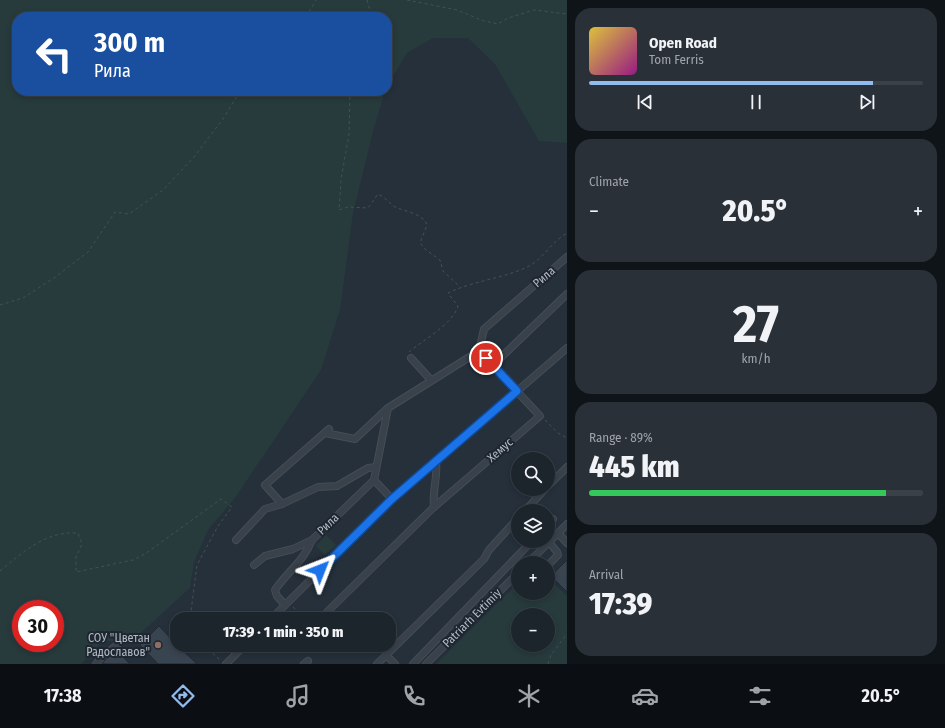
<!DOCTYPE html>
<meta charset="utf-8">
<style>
body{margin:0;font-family:"Fira Sans Condensed",sans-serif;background:#293038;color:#f1f3f6;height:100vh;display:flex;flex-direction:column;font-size:15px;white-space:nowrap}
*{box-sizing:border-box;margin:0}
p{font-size:13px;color:#a0a4a9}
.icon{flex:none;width:22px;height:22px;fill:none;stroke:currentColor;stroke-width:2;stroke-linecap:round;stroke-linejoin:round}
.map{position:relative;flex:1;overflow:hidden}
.sheet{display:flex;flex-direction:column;gap:8px;padding:8px;background:#0f1418;width:378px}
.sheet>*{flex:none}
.top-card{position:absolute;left:12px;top:12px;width:380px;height:84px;border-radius:16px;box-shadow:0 2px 6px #0003,0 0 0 1px #3a4148;background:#1a4fa0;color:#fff;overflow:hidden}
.tools{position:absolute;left:511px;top:452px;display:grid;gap:8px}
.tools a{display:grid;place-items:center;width:44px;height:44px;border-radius:50%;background:#1c242c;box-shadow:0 2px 6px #0003,0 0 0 1px #3a4148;font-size:20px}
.speed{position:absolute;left:12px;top:600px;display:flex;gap:8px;font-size:20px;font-weight:700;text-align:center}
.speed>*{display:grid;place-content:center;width:52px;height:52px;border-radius:50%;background:#1c242c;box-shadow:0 2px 6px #0003,0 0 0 1px #3a4148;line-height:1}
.speed .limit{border:6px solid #d22;background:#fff;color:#111}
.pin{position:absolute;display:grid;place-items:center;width:34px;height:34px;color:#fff;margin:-17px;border:2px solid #fff;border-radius:50%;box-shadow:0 1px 4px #0007}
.me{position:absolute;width:44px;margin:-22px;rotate:45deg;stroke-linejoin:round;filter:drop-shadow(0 0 3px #0008)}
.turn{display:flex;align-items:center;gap:14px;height:84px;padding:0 16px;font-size:18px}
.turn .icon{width:52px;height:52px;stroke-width:2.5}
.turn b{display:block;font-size:28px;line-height:34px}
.big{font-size:30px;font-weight:800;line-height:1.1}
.sheet .tile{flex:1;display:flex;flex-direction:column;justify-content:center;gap:6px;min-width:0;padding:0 14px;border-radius:16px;background:#293038}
.sheet .dial{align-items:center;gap:0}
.dial b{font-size:52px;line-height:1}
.song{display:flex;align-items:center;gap:12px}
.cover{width:48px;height:48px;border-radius:6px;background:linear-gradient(135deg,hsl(50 70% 55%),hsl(310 70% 35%))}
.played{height:4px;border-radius:2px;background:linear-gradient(90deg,#91baef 85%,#3a4148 85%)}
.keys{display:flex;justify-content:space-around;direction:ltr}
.heat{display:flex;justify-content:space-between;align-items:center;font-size:22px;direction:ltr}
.charge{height:6px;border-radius:3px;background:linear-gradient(90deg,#34c759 89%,#3a4148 0)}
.trip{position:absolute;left:170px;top:612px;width:226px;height:40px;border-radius:16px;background:#1c242c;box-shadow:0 2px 6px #0003,0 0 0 1px #3a4148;font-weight:800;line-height:40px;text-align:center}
.dock{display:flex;height:64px;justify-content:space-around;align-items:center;background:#0b0e12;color:#a0a4a9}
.dock .icon{width:28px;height:28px}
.dock .selected{color:#91baef}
.dock b{font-size:18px;color:#f1f3f6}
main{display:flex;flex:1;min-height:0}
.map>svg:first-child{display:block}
.green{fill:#273a3c;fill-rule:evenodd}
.building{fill:#384450;stroke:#202832}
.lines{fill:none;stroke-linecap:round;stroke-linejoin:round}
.minor-casing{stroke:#454d57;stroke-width:8}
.path{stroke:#405354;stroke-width:1;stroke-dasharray:3 3;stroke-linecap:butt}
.minor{stroke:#39414b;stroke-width:6}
.route-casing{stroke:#114b97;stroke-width:10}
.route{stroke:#1a73e8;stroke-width:7}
.education-dot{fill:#8d6e63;stroke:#1e2630;stroke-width:1.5}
.labels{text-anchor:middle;stroke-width:4;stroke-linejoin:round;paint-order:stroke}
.street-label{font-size:12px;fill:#b4bcc6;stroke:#1e2630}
.poi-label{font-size:12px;fill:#b4bcc6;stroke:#1e2630;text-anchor:end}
</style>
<main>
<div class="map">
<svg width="567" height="664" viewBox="0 0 567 664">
<rect width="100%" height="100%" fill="#25303b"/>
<!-- green -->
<g class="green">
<path d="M 0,0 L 567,0 L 567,143 L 539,141 L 495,64 L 468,38 L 433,38 L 407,53 L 387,86 L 387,17 L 17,17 L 17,91 L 385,91 L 374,128 L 353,213 L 340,310 L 321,370 L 235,498 L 208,530 L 194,562 L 190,588 L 132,641 L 103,641 L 81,664 L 0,664 ZM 21,609 L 55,609 L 55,643 L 21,643 Z"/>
<path d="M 326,535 L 336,545 L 325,555 L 316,546 Z"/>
<path d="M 548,578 L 567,596 L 567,664 L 436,664 L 518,583 L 518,593 L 548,593 ZM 518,615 L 548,615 L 548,645 L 518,645 Z"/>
</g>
<!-- building -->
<g class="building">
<path d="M 567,560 L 567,592 L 551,576 Z"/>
<path d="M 159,626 L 177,645 L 197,664 L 158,664 L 140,645 Z"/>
<path d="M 117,651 L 130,664 L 102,664 L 105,660 Z"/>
</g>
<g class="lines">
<!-- minor casing -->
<g class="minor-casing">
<g id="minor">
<path d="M 479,351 L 484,329 L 567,257"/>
<path d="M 411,358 L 431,380"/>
<path d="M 493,365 L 567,294"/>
<path d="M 325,433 L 355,439 L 388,408"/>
<path d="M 374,480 L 388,408 L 479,351"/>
<path d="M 548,486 L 567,467"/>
<path d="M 282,504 L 265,485 L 329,429"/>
<path d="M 434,507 C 432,491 438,477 436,461"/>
<path d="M 525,511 L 545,489"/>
<path d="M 548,525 L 553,519"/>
<path d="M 558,533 L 567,543"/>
<path d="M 236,540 L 265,509 L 282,504 L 318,487 L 337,486 L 368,468 L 376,467"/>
<path d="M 534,557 L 541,563"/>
<path d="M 528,563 L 567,524"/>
<path d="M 254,565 L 265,556 L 293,549 L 312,540 L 374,480 L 392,499"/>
<path d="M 548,565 L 558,555 L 557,552 L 549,542"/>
<path d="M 285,605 L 277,596 L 275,590 C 288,571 303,562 312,540"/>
<path d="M 271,619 L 392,499 L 567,348"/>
<path d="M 327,619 L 327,612 L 434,507 L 540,416 L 479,351"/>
<path d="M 386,655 L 395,664"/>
<path d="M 96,664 L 102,657 L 118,644"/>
<path d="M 226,664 L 245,645"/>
<path d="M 304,664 L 308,661"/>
<path d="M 377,664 L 484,559 L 489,550 L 518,518"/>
<path d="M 413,664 L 532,541"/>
<path d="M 426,664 L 518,573"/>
</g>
</g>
<!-- path -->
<g class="path">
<path d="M 367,0 L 370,11 L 370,17"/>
<path d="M 407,0 L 457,10 L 484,21 L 498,24 L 508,18 L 534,10 L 567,14"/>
<path d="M 306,17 L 316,0"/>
<path d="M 350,91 L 349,134 L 341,180 L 339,210 L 348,207 L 368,208 L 378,194 C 386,198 389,203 395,207 C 404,211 424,214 427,225 L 420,243 L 426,250 L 440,260 L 443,271 L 460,287"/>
<path d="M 0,305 L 23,298 L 54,278 L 88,252 L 115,212 L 129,214 L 163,190 L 194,157 L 223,119 L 240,91"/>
<path d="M 409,352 C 423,340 453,324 458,306 L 448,293 C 473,281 500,279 525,268 C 542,261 551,242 567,233"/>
<path d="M 545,420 L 558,433 L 567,438"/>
<path d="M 0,571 C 24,551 46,531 78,533 L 82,544 L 76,557 L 76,572 L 133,560 L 145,554 L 221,499 L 232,507 L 218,526 L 197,565 L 190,619"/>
<path d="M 293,607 L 304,619"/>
<path d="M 204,645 L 221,661"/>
<path d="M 548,664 L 551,655 L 567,634"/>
</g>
<!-- minor -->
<use href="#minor" class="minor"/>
</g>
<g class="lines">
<!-- route casing -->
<g class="route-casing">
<path id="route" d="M 320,570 L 392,499 L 517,391 L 486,358"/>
</g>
<!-- route -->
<use href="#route" class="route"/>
</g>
<!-- markers -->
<circle class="education-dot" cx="158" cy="645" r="4"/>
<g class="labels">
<!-- street labels -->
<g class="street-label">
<text transform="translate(544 277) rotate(-41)" y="4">Рила</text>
<text transform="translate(500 450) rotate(-41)" y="4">Хемус</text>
<text transform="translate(328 524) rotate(-44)" y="4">Рила</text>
<text transform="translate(472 618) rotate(-45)" y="4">Patriarh Evtimiy</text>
</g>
<!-- poi labels -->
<g class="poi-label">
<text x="150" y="642">СОУ "Цветан<tspan x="150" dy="14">Радославов"</tspan></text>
</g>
</g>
</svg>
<div class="tools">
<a><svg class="icon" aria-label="search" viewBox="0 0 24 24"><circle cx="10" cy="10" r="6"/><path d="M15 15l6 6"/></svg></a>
<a><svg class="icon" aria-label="layers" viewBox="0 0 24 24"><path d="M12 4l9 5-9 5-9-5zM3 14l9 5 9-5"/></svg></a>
<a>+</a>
<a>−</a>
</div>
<div class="speed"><div class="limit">30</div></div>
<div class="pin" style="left:486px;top:358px;background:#d93025"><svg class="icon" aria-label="arrive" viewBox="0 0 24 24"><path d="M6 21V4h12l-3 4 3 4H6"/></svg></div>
<svg class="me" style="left:320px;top:570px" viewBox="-20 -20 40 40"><path d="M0-17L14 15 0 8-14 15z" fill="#1a73e8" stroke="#fff" stroke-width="4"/></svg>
<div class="trip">17:39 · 1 min · 350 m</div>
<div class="top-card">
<div class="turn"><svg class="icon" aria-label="left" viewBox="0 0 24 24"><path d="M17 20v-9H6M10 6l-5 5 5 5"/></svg><div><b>300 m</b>Рила</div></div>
</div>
</div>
<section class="sheet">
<div class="tile">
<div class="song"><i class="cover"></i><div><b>Open Road</b><p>Tom Ferris</p></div></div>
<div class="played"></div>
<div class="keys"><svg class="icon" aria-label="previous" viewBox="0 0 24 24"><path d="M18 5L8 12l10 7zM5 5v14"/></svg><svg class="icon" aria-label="pause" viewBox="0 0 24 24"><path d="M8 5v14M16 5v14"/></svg><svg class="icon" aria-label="next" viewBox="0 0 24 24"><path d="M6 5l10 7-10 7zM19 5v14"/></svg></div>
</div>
<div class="tile"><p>Climate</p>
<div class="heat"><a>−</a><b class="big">20.5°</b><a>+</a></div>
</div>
<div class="tile dial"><b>27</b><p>km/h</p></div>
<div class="tile"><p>Range · 89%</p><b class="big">445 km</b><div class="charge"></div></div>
<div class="tile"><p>Arrival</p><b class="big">17:39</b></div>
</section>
</main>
<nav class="dock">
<b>17:38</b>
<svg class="icon selected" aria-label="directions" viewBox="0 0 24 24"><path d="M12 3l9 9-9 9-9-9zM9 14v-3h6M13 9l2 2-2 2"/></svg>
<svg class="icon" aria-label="music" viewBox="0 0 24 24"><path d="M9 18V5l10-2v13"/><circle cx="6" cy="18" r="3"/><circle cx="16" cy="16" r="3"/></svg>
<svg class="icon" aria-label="phone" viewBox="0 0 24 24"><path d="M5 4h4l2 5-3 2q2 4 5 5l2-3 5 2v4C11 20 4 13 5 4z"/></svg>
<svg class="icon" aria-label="climate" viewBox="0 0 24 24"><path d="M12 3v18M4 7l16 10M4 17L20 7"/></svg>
<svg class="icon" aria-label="car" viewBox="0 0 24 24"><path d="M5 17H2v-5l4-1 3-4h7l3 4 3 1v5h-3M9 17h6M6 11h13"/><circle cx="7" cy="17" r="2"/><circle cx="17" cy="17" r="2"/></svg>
<svg class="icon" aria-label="filters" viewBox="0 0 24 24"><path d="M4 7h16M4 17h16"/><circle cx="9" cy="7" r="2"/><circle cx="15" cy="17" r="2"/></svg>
<b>20.5°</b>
</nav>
